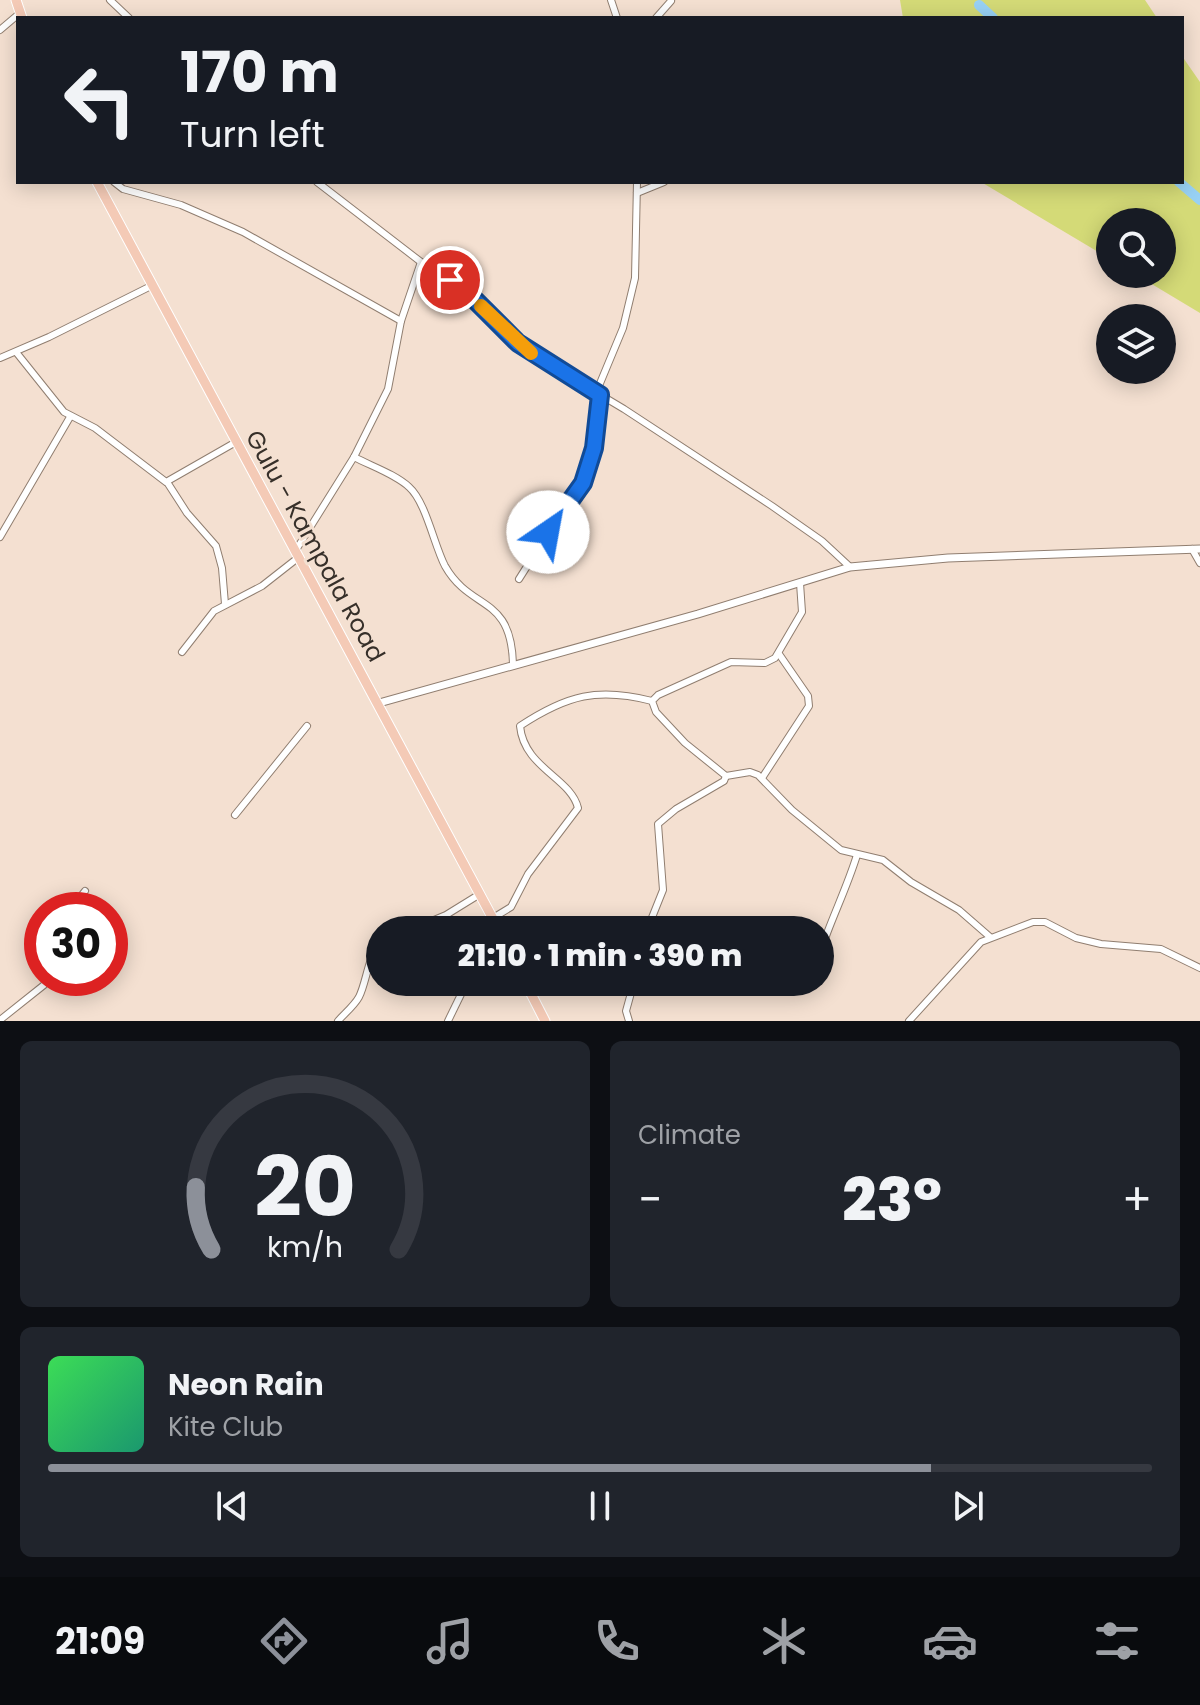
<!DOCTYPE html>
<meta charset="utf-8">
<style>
body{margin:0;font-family:Poppins,sans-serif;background:#20242c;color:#f1f3f6;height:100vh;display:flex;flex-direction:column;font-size:30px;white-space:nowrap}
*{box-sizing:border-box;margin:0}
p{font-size:26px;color:#9ea1a6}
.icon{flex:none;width:44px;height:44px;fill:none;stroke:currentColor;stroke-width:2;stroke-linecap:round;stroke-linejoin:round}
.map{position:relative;height:1021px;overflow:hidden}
.side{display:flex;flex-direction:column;gap:20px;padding:20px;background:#0d0f14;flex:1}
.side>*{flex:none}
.hud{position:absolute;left:16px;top:16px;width:1168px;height:168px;border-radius:0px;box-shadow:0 4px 20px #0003;background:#171b24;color:#f1f3f6;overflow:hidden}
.tools{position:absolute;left:1096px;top:208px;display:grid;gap:16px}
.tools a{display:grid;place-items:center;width:80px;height:80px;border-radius:50%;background:#171b24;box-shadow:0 4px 20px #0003;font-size:40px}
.speed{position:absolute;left:24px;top:892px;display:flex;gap:16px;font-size:40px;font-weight:700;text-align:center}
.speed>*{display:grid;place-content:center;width:104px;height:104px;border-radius:50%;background:#171b24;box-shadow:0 4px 20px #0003;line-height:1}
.speed .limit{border:12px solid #d22;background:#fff;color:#111}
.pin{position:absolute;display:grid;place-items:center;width:68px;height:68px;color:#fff;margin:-34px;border:4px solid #fff;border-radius:50%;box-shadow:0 2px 8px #0007}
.me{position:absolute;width:88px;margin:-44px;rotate:33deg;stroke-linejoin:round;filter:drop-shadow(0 0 6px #0008)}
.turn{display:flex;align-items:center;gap:28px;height:168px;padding:0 32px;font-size:36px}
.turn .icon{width:104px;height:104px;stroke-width:2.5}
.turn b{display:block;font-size:56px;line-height:68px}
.big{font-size:60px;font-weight:800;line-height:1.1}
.side .widget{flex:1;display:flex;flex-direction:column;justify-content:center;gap:12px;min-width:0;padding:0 28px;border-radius:12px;background:#20242c}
.side .dial{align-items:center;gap:0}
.dial svg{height:208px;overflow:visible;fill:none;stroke:#363941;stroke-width:7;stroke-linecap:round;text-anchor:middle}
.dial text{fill:#f1f3f6;stroke:none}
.song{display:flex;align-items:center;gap:24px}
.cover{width:96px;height:96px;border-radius:12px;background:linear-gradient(135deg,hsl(130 70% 55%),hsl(160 70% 35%))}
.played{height:8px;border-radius:4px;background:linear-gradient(90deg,#8c9099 80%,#363941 80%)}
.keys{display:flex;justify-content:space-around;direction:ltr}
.heat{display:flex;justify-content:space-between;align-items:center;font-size:44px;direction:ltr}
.side .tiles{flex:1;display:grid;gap:20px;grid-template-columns:1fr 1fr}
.widget:last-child{grid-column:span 2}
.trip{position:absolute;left:366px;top:916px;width:468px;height:80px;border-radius:40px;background:#171b24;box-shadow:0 4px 20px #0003;font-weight:800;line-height:80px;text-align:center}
.tab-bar{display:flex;height:128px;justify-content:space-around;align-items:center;background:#090b0e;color:#9ea1a6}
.tab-bar .icon{width:56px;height:56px}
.tab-bar .active{color:#8c9099}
.tab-bar b{font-size:36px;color:#f1f3f6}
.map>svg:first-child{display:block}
.green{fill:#d4da77}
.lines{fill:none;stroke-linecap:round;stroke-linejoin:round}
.river{stroke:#98d1f4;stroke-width:10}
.minor-casing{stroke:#907e70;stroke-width:8}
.tertiary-casing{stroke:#907e70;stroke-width:9}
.primary-casing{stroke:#fff;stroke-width:11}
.minor{stroke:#fff;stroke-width:6}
.tertiary{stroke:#fff;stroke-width:7}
.primary{stroke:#f4cab6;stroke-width:9}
.route-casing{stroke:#114b97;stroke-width:20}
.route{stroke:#1a73e8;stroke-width:14}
.slow{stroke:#f59e0b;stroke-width:14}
.labels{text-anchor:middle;stroke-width:6;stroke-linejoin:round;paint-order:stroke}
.street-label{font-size:24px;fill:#362f29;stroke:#f4e0d1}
</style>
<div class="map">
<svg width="1200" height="1021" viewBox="0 0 1200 1021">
<rect width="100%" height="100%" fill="#f4e0d1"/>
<!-- green -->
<g class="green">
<path d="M 900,0 L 1145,0 L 1157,18 L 903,18 Z"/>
<path d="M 1182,56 L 1200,82 L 1200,313 L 1135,274 L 1162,274 L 1162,222 L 1110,222 L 1110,259 L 981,182 L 1182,182 Z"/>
</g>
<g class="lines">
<!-- river -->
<g class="river">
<path d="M 979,5 L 993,18"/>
<path d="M 1179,182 L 1200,200"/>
</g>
<!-- minor casing -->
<g class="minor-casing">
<g id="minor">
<path d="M 110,0 L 129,18"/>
<path d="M 611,0 L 617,18"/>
<path d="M 656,18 L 671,1"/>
<path d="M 0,30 L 20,13"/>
<path d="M 114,182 L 123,189 L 181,205 L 243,232 L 401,321"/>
<path d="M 317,182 L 421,262 L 466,291 L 532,354 L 624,409 L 772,506 L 822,541 L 850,567"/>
<path d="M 637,193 L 664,182"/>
<path d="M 16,352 L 64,412 L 95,428 L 166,482 L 236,442"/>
<path d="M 0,358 L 49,337 L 151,286"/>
<path d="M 596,393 L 623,328 L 635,278 L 637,182"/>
<path d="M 354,457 C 371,466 395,474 409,487 C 426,502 434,545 445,566 C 471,612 511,594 513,664"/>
<path d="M 167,482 L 187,513 L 216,546 L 222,568 L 225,604"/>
<path d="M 0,537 L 70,417"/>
<path d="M 1192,549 L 1200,563"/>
<path d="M 296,550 L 354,457 L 388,389 L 401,321 L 421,262"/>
<path d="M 519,579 L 569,500 L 583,483 L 594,448 L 600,395"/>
<path d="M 182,652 L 214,611 L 262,586 L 299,557"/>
<path d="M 726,776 L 750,772 L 758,775 L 792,810 L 841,850 L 883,860 L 911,882 L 959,910 L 990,937"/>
<path d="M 762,778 L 809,706 L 808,696 L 779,654"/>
<path d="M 235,815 L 307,726"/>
<path d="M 70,910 L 85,891"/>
<path d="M 82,910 L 84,906"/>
<path d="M 493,918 L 511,907 L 528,874 L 578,808 C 571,778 524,768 520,726 C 567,695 598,687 652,701"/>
<path d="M 410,930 L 446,915 L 480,894"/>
<path d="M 647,930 L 663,890 L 658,824 L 676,809 L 724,781 L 726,776 L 685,743 L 656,712 L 652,701 L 658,695 L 731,662 L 765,663 L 775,658 L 802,612 L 800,583"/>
<path d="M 820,940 L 826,936 C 836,909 848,884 857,855"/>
<path d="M 0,1020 L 44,985 L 47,978"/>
<path d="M 338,1021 C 344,1014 354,1006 359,997 C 367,981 368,955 380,945"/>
<path d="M 448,1021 L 467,982"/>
<path d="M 629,1021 L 626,1011 L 634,982"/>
<path d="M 909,1021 L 981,942 L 1033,922 L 1045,922 L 1076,938 L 1101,944 L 1161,949 L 1200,968"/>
</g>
</g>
<!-- tertiary casing -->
<g class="tertiary-casing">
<path id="tertiary" d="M 379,703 L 698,614 L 850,567 L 948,558 L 1200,549"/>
</g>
<!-- primary casing -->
<g class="primary-casing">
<g id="primary">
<path d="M 16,0 L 22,18"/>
<path d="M 97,182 L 499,930"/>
<path d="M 525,982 L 545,1021"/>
</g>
</g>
<!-- minor -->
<use href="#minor" class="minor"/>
<!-- tertiary -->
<use href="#tertiary" class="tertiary"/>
<!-- primary -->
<use href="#primary" class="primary"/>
</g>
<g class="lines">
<!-- route casing -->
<g class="route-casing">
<path id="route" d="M 450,280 L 466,291 L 518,343 L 600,395 L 594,448 L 583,483 L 548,532"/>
</g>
<!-- route -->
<use href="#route" class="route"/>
<!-- slow -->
<path class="slow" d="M 481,306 L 531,353"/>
</g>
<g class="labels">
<!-- street labels -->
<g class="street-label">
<text transform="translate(315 546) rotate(61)" y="8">Gulu - Kampala Road</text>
</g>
</g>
</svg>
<div class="tools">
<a><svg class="icon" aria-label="search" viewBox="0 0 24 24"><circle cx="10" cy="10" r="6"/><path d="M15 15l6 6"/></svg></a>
<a><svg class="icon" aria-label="layers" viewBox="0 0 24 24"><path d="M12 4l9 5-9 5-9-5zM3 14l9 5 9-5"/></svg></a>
</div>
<div class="speed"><div class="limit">30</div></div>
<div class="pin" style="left:450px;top:280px;background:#d93025"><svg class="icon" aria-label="arrive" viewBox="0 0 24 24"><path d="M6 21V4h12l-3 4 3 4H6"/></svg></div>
<svg class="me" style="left:548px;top:532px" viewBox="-20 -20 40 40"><circle r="19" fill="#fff"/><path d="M0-13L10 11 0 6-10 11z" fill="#1a73e8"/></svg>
<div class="trip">21:10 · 1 min · 390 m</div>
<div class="hud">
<div class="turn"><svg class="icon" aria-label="left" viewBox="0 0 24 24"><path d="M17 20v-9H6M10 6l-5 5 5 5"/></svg><div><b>170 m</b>Turn left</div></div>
</div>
</div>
<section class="side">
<div class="tiles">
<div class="widget dial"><svg viewBox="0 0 100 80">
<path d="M14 69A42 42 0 1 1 86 69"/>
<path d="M14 69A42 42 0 0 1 8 45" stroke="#8c9099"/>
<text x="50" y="56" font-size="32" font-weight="700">20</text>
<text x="50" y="72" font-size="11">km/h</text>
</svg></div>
<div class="widget"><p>Climate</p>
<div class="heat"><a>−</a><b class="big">23°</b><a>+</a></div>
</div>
<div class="widget">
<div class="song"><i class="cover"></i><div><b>Neon Rain</b><p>Kite Club</p></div></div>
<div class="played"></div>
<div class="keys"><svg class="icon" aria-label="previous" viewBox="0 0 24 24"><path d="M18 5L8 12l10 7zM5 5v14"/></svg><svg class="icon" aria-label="pause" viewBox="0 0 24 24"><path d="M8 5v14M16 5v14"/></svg><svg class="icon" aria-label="next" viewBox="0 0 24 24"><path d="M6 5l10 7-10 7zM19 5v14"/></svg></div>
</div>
</div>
</section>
<nav class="tab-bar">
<b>21:09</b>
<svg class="icon active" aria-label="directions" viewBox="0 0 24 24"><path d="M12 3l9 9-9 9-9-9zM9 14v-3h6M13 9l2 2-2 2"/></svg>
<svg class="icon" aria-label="music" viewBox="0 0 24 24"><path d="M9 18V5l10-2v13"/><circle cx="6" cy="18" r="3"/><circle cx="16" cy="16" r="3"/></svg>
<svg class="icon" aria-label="phone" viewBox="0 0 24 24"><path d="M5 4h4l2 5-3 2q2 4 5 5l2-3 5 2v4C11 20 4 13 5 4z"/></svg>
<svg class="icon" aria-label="climate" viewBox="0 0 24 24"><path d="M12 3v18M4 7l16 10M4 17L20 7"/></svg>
<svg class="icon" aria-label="car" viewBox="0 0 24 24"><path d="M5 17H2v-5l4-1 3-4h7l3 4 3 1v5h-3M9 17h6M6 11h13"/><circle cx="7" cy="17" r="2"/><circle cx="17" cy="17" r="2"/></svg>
<svg class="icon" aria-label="filters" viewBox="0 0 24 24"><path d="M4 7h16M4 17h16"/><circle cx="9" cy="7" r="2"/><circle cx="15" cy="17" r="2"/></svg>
</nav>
